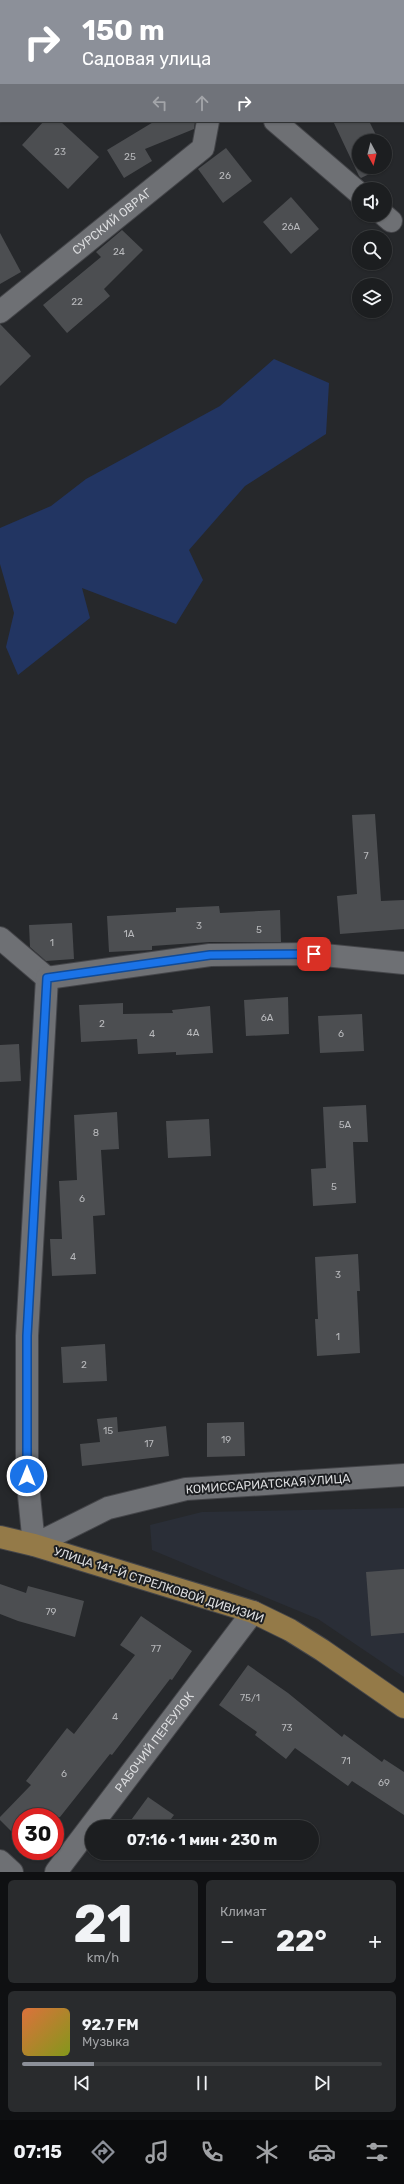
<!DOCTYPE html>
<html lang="ru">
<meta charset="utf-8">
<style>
body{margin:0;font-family:Rubik,sans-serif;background:#292b2d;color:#f1f3f6;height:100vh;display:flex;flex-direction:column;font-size:15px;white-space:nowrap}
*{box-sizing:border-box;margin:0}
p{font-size:13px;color:#a0a2a5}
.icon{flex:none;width:22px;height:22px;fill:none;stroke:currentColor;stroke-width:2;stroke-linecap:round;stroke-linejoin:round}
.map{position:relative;height:1872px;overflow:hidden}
.side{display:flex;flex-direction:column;gap:8px;padding:8px;background:#0f1012;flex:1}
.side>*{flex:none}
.banner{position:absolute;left:0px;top:0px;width:404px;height:122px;box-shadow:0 1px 3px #0004,0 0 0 1px #3a3c3e;background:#8c9099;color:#fff;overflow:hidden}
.needle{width:26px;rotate:173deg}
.controls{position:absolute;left:352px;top:134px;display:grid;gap:8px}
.controls a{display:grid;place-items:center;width:40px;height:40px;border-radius:50%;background:#1c1e20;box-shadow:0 1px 3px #0004,0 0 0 1px #3a3c3e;font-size:20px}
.speed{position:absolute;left:12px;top:1808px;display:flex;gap:8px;font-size:20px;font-weight:700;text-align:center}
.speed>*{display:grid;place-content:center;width:52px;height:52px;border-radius:50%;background:#1c1e20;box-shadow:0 1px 3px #0004,0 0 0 1px #3a3c3e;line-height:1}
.speed .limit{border:6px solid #d22;background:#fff;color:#111}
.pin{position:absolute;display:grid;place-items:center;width:34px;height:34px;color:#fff;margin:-17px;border-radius:8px;box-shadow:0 2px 6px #0006}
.me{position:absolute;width:44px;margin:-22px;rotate:0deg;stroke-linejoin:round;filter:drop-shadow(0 0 3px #0008)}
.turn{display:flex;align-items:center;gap:14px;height:84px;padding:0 16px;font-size:18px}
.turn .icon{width:52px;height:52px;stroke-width:2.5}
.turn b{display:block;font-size:28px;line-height:34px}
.lanes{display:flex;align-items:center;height:38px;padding:0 16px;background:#0003;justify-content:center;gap:20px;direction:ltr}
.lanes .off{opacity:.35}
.big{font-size:30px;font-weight:700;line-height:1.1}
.side .widget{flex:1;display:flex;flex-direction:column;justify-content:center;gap:6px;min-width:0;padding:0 14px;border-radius:6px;background:#292b2d}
.side .dial{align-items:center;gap:0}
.dial b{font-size:52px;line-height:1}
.song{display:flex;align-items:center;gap:12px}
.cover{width:48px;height:48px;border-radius:6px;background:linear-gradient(135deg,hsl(20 70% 55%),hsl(70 70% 35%))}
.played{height:4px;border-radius:2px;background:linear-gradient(90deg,#8c9099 20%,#3a3c3e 20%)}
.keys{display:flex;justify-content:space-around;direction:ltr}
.heat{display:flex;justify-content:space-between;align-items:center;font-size:22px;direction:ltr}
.side .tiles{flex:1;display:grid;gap:8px;grid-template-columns:1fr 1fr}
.widget:last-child{grid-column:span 2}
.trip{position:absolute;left:85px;top:1820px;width:234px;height:40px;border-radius:20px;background:#1c1e20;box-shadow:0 1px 3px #0004,0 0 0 1px #3a3c3e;font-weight:700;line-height:40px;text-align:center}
.tab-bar{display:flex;height:64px;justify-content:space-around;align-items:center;background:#0b0c0d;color:#a0a2a5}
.tab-bar .icon{width:28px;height:28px}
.tab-bar .on{color:#8c9099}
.tab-bar b{font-size:18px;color:#f1f3f6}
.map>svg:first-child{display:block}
.built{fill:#2a2e37}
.green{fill:#223562}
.building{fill:#4c4e51}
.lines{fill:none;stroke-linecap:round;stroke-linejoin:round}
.minor-casing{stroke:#444549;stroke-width:24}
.major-casing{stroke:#444549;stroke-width:24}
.minor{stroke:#6e7074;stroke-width:22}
.major{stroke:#947a48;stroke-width:22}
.route-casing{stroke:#114b97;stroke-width:10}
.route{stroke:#1a73e8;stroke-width:7}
.labels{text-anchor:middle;stroke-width:4;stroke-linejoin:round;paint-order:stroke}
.number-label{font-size:10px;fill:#b7b8bb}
.street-label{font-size:12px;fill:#dbdcde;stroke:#1c1e21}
</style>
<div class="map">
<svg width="404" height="1872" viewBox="0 0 404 1872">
<rect width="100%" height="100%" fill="#26282b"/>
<!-- built -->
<path class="built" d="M 404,1508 L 404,1677 L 318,1619 L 152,1550 L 150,1525 L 202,1512 Z"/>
<!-- green -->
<path class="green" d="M 274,359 L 329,383 L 326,434 L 245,486 L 189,550 L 203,580 L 176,624 L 82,588 L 90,618 L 18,675 L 6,647 L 14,613 L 0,564 L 0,528 L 51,506 L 86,479 L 220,406 Z"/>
<!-- building -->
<g class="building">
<path d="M 44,121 L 60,121 L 99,157 L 68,189 L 22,145 Z"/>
<path d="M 155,121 L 195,121 L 194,129 L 145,149 L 152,161 L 124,178 L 107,150 Z"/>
<path d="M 333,121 L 369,121 L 379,141 L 359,141 L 359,167 L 384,167 L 361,178 L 359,176 Z"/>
<path d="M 226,148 L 252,181 L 223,203 L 198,169 Z"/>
<path d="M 385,154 L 390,164 L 385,167 Z"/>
<path d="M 291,197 L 319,229 L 291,254 L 263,222 Z"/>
<path d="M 122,230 L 143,250 L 104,289 L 110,296 L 67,333 L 43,305 L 101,257 L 96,252 Z"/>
<path d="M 0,233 L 21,272 L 0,284 Z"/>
<path d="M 0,324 L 31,356 L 0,386 Z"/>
<path d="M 375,814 L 381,901 L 404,900 L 404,929 L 340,934 L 337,896 L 357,894 L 352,815 Z"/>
<path d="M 219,906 L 220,913 L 280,910 L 281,942 L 210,942 L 152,946 L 152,950 L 109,952 L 107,916 L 176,912 L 176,908 Z"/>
<path d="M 72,923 L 74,959 L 46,961 L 30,947 L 29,925 Z"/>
<path d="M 288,997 L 289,1034 L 246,1036 L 244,1000 Z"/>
<path d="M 123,1003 L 123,1014 L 173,1013 L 172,1010 L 210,1006 L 213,1053 L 176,1055 L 176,1052 L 138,1054 L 137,1039 L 81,1042 L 79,1005 Z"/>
<path d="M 362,1014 L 364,1051 L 320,1053 L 318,1016 Z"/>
<path d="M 19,1044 L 21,1081 L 0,1082 L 0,1045 Z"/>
<path d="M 366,1105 L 368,1142 L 353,1142 L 356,1203 L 313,1206 L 311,1169 L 326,1168 L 323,1107 Z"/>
<path d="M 117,1112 L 119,1149 L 101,1150 L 105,1215 L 93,1216 L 96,1274 L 52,1276 L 50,1239 L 62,1239 L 59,1181 L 77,1180 L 74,1115 Z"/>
<path d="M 209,1119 L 211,1156 L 168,1158 L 166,1121 Z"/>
<path d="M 358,1254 L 360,1291 L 357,1291 L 360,1353 L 317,1356 L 315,1319 L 318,1319 L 315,1257 Z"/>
<path d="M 105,1344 L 107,1381 L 63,1383 L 61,1347 Z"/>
<path d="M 117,1417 L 118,1432 L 166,1426 L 169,1456 L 82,1466 L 80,1444 L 100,1442 L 97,1419 Z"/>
<path d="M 244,1422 L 245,1456 L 207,1457 L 207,1423 Z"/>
<path d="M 404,1569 L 404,1633 L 371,1636 L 366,1572 Z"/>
<path d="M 0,1584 L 26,1593 L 28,1586 L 84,1601 L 75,1637 L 18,1621 L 0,1614 Z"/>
<path d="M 141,1616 L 192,1651 L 172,1680 L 170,1679 L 112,1755 L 110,1754 L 60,1817 L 21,1817 L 21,1841 L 0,1820 L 0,1817 L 31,1785 L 26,1781 L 67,1728 L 74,1734 L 135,1655 L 120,1645 Z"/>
<path d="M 248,1665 L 288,1693 L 342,1737 L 344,1734 L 382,1762 L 384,1759 L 404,1772 L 404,1815 L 352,1781 L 348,1786 L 295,1748 L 286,1759 L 255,1735 L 257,1732 L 219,1705 Z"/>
<path d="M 148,1797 L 174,1815 L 165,1827 L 126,1827 Z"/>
</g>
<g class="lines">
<!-- minor casing -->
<g class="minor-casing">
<g id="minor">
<path d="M 171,0 L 171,1"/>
<path d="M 275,121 L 359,193"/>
<path d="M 384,215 L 391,221"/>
<path id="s1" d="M 0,312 L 203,148 L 208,121"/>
<path d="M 0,938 L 47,978"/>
<path d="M 47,978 L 27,1336 L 27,1475 L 34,1545 L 108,1508 L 186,1489 L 404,1475"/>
<path d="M 47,978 L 210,955 L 314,954 L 404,963"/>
<path d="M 0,1861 L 12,1872"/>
<path id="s2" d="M 56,1872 L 253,1612"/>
</g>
</g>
<!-- major casing -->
<g class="major-casing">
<path id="major" d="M 0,1537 L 34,1545 L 253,1612 L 290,1630 L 322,1650 L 404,1707"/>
</g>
<!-- minor -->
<use href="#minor" class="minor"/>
<!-- major -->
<use href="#major" class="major"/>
</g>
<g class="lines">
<!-- route casing -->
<g class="route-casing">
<path id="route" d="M 27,1476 L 27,1336 L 47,978 L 210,955 L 314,954"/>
</g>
<!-- route -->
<use href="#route" class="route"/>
</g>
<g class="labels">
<!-- number labels -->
<g class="number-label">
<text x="60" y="155">23</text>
<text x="130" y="160">25</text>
<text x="225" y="179">26</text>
<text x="291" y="230">26А</text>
<text x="119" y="255">24</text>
<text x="77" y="305">22</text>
<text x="366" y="859">7</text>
<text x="199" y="929">3</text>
<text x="259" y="933">5</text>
<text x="129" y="937">1А</text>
<text x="52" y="946">1</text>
<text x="267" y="1021">6А</text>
<text x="102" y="1027">2</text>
<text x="193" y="1036">4А</text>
<text x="152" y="1037">4</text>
<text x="341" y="1037">6</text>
<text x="345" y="1128">5А</text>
<text x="96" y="1136">8</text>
<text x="334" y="1190">5</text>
<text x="82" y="1202">6</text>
<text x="73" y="1260">4</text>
<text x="338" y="1278">3</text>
<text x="338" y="1340">1</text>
<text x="84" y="1368">2</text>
<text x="108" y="1434">15</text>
<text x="226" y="1443">19</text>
<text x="149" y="1447">17</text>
<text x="51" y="1615">79</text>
<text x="156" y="1652">77</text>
<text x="250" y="1701">75/1</text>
<text x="115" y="1720">4</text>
<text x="287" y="1731">73</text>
<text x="346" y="1764">71</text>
<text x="64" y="1777">6</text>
<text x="384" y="1786">69</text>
</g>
<!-- street labels -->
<g class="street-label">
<text dy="4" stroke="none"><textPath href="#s1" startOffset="144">СУРСКИЙ ОВРАГ</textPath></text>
<text transform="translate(268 1484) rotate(-4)" y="4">КОМИССАРИАТСКАЯ УЛИЦА</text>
<text transform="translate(159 1585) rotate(18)" y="4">УЛИЦА 141-Й СТРЕЛКОВОЙ ДИВИЗИИ</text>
<text dy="4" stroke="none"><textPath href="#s2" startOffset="163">РАБОЧИЙ ПЕРЕУЛОК</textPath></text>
</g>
</g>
</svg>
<div class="controls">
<a><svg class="needle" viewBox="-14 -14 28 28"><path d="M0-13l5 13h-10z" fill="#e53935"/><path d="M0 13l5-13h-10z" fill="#a0a2a5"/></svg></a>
<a><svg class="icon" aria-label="sound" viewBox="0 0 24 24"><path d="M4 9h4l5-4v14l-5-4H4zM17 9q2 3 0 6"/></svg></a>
<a><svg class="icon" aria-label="search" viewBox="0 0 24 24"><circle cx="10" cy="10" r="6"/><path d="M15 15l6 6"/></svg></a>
<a><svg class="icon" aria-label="layers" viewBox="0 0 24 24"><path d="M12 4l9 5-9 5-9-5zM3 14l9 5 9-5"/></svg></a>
</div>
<div class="speed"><div class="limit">30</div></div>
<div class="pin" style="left:314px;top:954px;background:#d93025"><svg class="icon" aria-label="arrive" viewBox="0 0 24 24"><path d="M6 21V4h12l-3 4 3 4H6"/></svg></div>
<svg class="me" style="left:27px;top:1476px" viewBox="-20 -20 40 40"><circle r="17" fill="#1a73e8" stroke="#fff" stroke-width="3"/><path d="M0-11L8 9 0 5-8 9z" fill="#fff"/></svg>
<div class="trip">07:16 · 1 мин · 230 m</div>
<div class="banner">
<div class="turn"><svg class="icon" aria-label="right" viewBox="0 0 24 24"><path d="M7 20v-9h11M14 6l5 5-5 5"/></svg><div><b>150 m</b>Садовая улица</div></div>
<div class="lanes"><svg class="icon off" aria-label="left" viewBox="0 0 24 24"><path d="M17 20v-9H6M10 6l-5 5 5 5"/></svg><svg class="icon off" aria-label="ahead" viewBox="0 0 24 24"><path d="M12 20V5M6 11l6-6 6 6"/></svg><svg class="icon" aria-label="right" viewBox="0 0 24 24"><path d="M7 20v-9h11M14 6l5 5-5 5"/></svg></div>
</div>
</div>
<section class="side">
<div class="tiles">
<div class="widget dial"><b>21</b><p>km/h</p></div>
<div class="widget"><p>Климат</p>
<div class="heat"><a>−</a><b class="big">22°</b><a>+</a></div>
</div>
<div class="widget">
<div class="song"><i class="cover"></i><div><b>92.7 FM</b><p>Музыка</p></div></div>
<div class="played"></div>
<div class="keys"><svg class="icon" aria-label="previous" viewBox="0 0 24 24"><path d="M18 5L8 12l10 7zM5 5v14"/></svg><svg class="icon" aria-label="pause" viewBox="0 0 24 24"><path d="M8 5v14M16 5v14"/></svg><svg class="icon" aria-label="next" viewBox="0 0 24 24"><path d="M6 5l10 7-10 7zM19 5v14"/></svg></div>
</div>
</div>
</section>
<nav class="tab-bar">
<b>07:15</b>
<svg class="icon on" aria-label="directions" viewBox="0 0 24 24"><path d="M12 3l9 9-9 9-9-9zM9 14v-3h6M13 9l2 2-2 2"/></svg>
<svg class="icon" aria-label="music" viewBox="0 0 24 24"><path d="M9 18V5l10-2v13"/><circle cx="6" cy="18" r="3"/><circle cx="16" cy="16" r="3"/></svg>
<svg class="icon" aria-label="phone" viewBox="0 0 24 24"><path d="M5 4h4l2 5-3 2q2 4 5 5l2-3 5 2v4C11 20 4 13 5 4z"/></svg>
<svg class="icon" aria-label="climate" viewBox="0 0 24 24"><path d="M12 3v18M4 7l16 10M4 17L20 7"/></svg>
<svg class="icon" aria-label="car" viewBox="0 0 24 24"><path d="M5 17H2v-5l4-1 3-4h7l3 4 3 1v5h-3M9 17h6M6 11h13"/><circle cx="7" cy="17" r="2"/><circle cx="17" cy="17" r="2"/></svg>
<svg class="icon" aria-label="filters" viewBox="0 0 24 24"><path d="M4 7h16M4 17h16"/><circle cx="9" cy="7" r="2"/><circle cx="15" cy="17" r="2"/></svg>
</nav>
